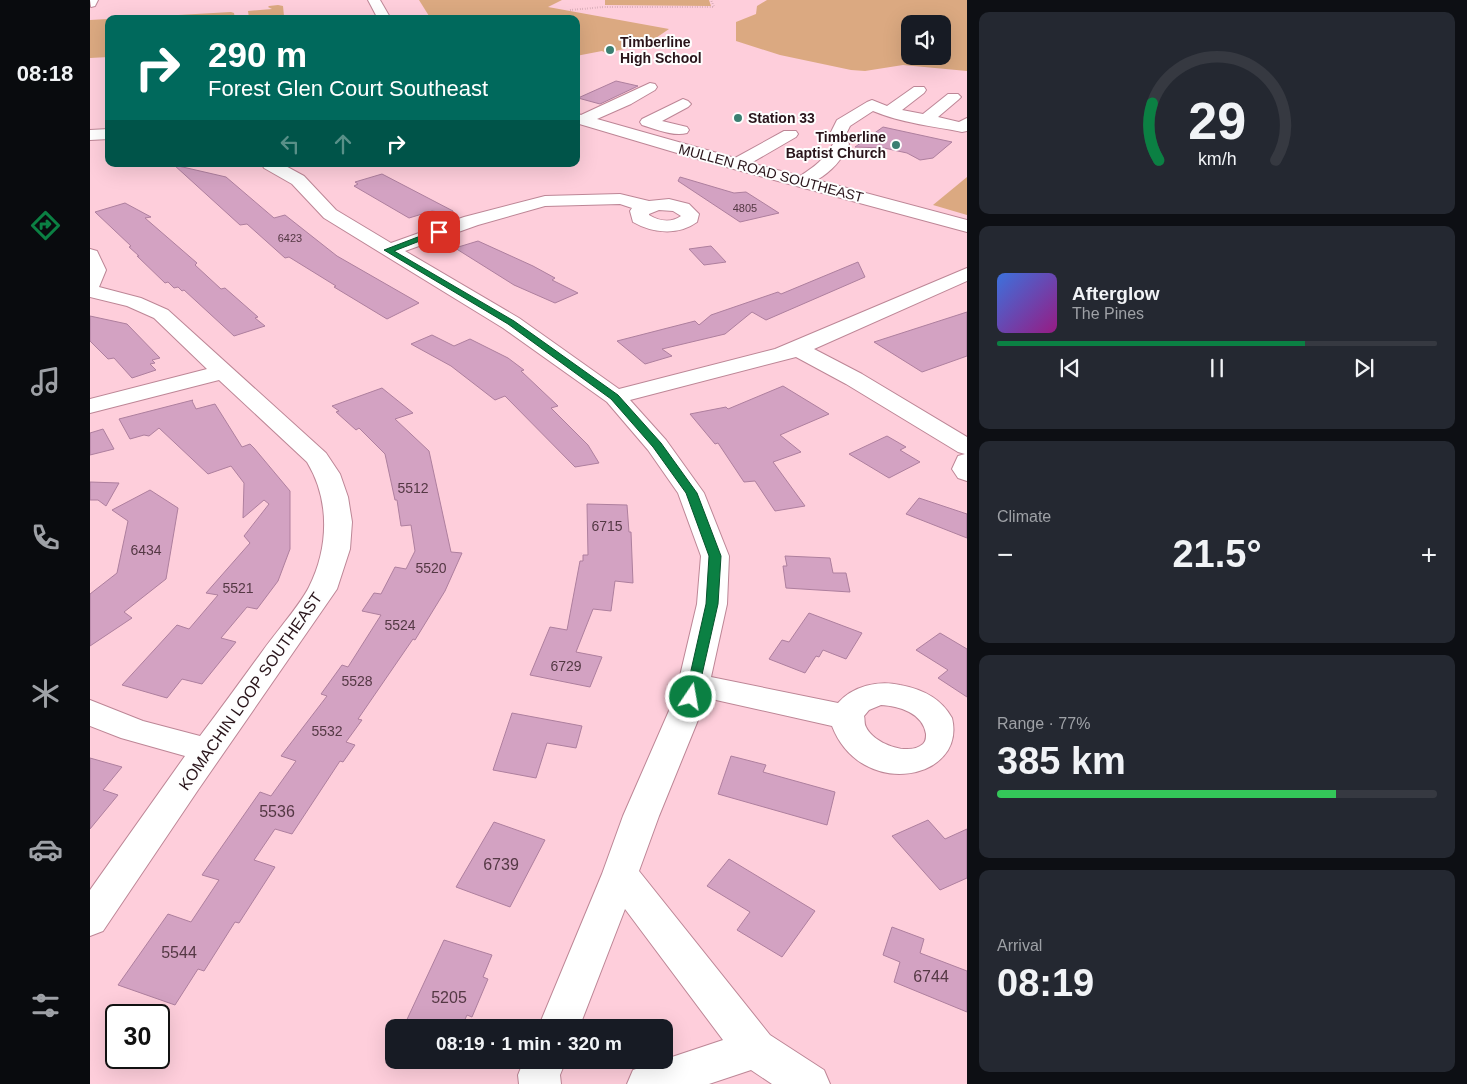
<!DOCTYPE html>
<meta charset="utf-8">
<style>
body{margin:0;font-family:Arial,sans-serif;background:#242831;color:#f1f3f6;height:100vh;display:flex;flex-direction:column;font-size:19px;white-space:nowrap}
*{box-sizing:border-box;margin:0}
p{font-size:16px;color:#9ea1a6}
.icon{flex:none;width:28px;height:28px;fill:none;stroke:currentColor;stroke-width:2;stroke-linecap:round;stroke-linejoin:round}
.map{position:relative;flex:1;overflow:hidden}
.sheet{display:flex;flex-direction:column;gap:12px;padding:12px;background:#0d0f14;width:500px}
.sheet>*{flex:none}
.banner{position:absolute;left:15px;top:15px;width:475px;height:152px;border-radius:10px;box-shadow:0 5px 20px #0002;background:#00695c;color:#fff;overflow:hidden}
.tools{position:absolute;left:811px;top:15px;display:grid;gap:10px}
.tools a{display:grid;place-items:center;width:50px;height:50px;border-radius:10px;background:#171b24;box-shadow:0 5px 20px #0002;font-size:25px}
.speed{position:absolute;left:15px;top:1004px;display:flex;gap:10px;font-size:25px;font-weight:700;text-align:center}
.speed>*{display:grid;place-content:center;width:65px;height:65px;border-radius:50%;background:#171b24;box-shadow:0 5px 20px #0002;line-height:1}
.speed .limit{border:2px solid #111;border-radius:8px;background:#fff;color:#111}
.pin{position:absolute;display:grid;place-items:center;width:42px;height:42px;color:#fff;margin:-21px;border-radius:10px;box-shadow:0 2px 8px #0006}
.me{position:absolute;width:55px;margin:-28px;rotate:12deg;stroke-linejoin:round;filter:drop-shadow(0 0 4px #0008)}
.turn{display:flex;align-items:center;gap:18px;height:105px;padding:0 20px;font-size:22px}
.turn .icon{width:65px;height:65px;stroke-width:2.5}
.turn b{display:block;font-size:35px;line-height:42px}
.lanes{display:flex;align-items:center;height:48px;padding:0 20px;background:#0003;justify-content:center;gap:25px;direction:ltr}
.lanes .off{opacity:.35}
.big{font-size:38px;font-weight:700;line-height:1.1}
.sheet .tile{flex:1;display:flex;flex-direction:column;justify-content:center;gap:8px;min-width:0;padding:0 18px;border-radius:10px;background:#242831}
.sheet .dial{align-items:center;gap:0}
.dial svg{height:130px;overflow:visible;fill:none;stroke:#363941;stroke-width:7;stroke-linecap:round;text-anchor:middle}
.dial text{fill:#f1f3f6;stroke:none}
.song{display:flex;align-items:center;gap:15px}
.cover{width:60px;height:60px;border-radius:8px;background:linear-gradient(135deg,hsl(220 70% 55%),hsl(310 70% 35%))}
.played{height:5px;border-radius:2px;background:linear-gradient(90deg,#0b8043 70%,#363941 70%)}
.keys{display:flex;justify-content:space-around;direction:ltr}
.heat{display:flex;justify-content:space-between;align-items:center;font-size:28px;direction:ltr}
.charge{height:8px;border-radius:4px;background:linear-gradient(90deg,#34c759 77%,#363941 0)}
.trip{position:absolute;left:295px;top:1019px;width:288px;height:50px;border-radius:10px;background:#171b24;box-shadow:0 5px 20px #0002;font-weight:700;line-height:50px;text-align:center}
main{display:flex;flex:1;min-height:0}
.tab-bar{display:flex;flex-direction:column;width:90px;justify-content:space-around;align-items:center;background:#090b0e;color:#9ea1a6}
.tab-bar .icon{width:35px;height:35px}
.tab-bar .on{color:#0b8043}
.tab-bar b{font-size:22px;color:#f1f3f6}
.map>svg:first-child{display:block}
.green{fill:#dba981;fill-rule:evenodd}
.building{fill:#d3a2c2;stroke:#ae7f9e}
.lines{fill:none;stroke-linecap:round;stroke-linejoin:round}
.minor-casing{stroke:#bd8696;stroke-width:2}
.path{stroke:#bd95a0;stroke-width:2;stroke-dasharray:0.5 2;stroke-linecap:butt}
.minor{fill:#fff;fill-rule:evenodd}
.route{fill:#0b8043;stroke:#07532c}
.poi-dot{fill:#3b7f72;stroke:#fefefe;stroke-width:2}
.labels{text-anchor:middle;stroke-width:4;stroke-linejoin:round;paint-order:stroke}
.far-number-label{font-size:11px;fill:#543844}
.far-poi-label{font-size:14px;font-weight:bold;fill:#29141a;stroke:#fefefe;text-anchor:start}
.far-street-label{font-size:14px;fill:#29141a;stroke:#fefefe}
.number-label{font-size:14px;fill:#543844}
.street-label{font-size:16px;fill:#29141a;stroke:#fefefe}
.near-number-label{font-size:16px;fill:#543844}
</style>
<main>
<nav class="tab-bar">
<b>08:18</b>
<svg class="icon on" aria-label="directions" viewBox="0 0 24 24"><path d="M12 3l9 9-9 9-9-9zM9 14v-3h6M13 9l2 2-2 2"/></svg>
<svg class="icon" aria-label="music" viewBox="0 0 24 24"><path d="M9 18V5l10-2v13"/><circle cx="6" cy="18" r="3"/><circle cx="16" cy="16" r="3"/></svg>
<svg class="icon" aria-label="phone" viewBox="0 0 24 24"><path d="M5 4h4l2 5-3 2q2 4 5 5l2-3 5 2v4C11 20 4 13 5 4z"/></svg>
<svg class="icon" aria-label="climate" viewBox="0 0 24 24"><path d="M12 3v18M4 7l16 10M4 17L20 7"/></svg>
<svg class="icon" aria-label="car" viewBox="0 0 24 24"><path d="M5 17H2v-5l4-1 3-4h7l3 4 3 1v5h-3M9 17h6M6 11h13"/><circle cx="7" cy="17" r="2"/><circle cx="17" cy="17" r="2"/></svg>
<svg class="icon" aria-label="filters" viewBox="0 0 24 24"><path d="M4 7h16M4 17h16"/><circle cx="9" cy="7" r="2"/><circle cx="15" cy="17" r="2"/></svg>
</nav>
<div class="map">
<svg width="877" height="1084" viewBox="0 0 877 1084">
<rect width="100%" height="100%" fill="#fecedb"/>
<!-- green -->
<g class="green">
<path d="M 329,0 L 472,0 L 458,7 L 579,29 L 557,44 L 516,53 L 512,51 L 486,56 L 486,19 L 331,19 L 330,17 L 339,16 Z"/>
<path d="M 515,0 L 619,0 L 621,6 L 515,5 Z"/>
<path d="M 677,0 L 877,0 L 877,71 L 813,65 L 775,71 L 761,70 L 690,55 L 646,41 L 646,22 L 666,14 L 667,6 ZM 820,24 L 852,24 L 852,56 L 820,56 Z"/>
<path d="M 188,5 L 193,6 L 194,16 L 159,18 L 158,11 L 182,9 L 178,7 L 179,6 Z"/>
<path d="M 141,12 L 144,13 L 145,19 L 19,19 L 19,57 L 0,58 L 0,20 Z"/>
<path d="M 877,177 L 877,215 L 843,205 Z"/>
</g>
<!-- building -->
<g class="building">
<path d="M 526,81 L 548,86 L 510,104 L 488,98 Z"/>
<path d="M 793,127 L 862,142 L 843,158 L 830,160 L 817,153 L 794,148 L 765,147 Z"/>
<path d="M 84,165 L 136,177 L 184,218 L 195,215 L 247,256 L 329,303 L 297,319 L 244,287 L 246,286 L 199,257 L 195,258 L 157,224 L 150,225 Z"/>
<path d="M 292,174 L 363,211 L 362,214 L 342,211 L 319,218 L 264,186 L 268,184 L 265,182 Z"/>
<path d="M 590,177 L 644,193 L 656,192 L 689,213 L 650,222 L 588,181 Z"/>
<path d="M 35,203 L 61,217 L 55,218 L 107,263 L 105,265 L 131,289 L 135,288 L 168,317 L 165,318 L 175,326 L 144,336 L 94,290 L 92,291 L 88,287 L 84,288 L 78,282 L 75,283 L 47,256 L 49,256 L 39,247 L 41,246 L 5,212 Z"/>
<path d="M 388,241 L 443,266 L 465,278 L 462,280 L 488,293 L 465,303 L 424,285 L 365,248 Z"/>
<path d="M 621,246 L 636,262 L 614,265 L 599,249 Z"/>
<path d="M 768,262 L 775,277 L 676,320 L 662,312 L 635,334 L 572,349 L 582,356 L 555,364 L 527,341 L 605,321 L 609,325 L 621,315 L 688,292 L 691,294 Z"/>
<path d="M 877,312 L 877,356 L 832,372 L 784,342 Z"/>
<path d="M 0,316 L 37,324 L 70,358 L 62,360 L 65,363 L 60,364 L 66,370 L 42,378 L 24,358 L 18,359 L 0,341 Z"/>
<path d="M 342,335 L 364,346 L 380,339 L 418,358 L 434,370 L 431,371 L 468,406 L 461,408 L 498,445 L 509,463 L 485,467 L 415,396 L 405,400 L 361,366 L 321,344 Z"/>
<path d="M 693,386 L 739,414 L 690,435 L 711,452 L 683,462 L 715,506 L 685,511 L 665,481 L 654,482 L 628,443 L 625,444 L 600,414 L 636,407 L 638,409 Z"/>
<path d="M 292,388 L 323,413 L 305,419 L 339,451 L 361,552 L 372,553 L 355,591 L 325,640 L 323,639 L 268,719 L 272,720 L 256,742 L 265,745 L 253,762 L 250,761 L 202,834 L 185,829 L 164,860 L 185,867 L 149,923 L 145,922 L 114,971 L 108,969 L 85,1005 L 28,985 L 78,914 L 101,922 L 129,880 L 112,875 L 170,792 L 181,796 L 206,761 L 191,756 L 237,696 L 231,694 L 252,665 L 258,667 L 291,615 L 272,611 L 284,593 L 291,594 L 305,567 L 316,569 L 325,551 L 321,525 L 311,526 L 307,500 L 305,500 L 295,454 L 269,428 L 266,430 L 246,412 L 249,411 L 242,406 Z"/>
<path d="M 103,400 L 102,401 L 106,409 L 125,404 L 152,447 L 160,444 L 164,448 L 200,491 L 200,549 L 188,581 L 167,609 L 157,607 L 131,638 L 146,642 L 112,684 L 92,679 L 77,698 L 32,685 L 87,625 L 99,629 L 128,595 L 116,593 L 160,543 L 154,536 L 179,504 L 174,500 L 153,518 L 154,483 L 141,466 L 118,474 L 69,428 L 59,436 L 54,435 L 40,439 L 29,419 Z"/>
<path d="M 13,429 L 24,449 L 0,455 L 0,433 Z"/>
<path d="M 797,436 L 816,447 L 810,450 L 830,462 L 799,478 L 759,454 Z"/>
<path d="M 0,482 L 29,483 L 16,506 L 8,500 L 0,500 Z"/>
<path d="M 60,490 L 88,508 L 76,579 L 34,612 L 42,618 L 0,646 L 0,594 L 27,573 L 38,521 L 22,510 Z"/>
<path d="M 829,498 L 877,514 L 877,538 L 816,514 Z"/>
<path d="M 497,504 L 537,505 L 539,532 L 541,532 L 543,583 L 525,581 L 521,611 L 503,609 L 486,652 L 512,657 L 500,687 L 440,675 L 460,627 L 477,630 L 490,561 L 493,561 L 493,555 L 498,555 Z"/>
<path d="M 695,556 L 740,558 L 743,573 L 756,573 L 760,592 L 696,588 L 693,566 L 697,566 Z"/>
<path d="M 719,613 L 772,633 L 756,659 L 733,650 L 729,657 L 726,656 L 715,673 L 679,659 L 692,640 L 699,642 Z"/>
<path d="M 850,633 L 877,649 L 877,697 L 848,678 L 858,670 L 826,650 Z"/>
<path d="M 422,713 L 492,726 L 486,748 L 457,743 L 446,778 L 403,770 Z"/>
<path d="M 641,756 L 676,765 L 673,772 L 745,792 L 737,825 L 628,794 Z"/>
<path d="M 0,758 L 32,767 L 13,790 L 28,795 L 0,829 Z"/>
<path d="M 838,820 L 855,839 L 877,829 L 877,878 L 850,890 L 802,836 Z"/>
<path d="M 404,822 L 455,840 L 420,907 L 366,887 Z"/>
<path d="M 639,859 L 725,911 L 692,957 L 647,930 L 660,912 L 617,886 Z"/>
<path d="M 802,927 L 834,939 L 830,953 L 877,971 L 877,1012 L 804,982 L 810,962 L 793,955 Z"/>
<path d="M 354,940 L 402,955 L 393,977 L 398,979 L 382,1017 L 377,1015 L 371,1028 L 313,1028 Z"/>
</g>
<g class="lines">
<!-- minor casing -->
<g class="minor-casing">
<g id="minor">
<path d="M 0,0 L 8,0 L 5,6 L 1,7 Z"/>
<path d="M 278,0 L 290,0 L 301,19 L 288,19 Z"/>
<path d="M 560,83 L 565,84 L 567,87 L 565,90 L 541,104 L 507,119 L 645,158 L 694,131 L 706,131 L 708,134 L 706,137 L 661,163 L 710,176 C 724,167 735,159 743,144 L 739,136 L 747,120 L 777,102 L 782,100 L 797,106 L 824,87 L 834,87 L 836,90 L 834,93 L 812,110 L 833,114 L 858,94 L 868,94 L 871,97 L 868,100 L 848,117 L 869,122 L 877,118 L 877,131 L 872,132 C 843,126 811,123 783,111 L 760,126 L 755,136 L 759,144 C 752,160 742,171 727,180 L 877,220 L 877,232 L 614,161 L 486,123 L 486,113 L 491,115 Z"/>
<path d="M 593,99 L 598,101 L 601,104 L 598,107 L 572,121 L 597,127 L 599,130 L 597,133 C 584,137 565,129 552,125 L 550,122 L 552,119 Z"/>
<path d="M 19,129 L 19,139 L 0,140 L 0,130 Z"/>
<path d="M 172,164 L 192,164 L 214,176 L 246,210 L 301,243 L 374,217 L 455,196 L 530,194 L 559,201 L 579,199 L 599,204 L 609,214 L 607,222 C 588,236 562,233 543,222 L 540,211 L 542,208 L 530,204 L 455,206 L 388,225 L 315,251 L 429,318 L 529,389 L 685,349 L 877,268 L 877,281 L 724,349 L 772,374 L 877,437 L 877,481 L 868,478 L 862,469 L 868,456 L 875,454 L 868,452 L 756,384 L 706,357 L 540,400 L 576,440 L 614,493 L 639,556 L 637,604 L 621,677 L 748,703 C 763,686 788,680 810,685 C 832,689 851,698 862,718 C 877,780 771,801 742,726 L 617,698 L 569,816 L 549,871 L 680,1035 L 734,1070 L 740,1084 L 682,1084 L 661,1070 L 619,1084 L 537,1084 L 543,1070 L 633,1040 L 535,909 L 489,1028 L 448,1028 L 512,874 L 533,816 L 585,697 L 607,604 L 611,556 L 588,493 L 558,450 L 517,402 L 413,328 L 234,218 L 202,184 L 174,168 ZM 569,210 L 583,211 L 591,216 C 581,223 569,221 559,215 L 559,214 ZM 791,705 C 809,706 833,713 836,734 C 836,738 836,741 833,744 C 818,757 783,743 776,727 C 774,724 775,719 774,716 L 779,710 Z"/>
<path d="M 0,249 L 7,251 L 16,270 L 9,287 L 51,298 L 78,310 L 236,453 L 250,474 L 258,497 L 262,522 L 260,549 L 247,589 L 108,790 L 13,931 L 0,936 L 0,890 L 95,756 L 31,738 L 0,726 L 0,700 L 53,721 L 110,736 C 132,707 153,678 174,649 C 187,631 210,605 219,587 C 239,547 240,500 217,462 L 129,380 L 0,413 L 0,399 L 117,369 L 64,318 L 37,306 L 0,297 Z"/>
<path d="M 434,1060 L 476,1060 L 470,1075 L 471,1084 L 429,1084 L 428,1075 Z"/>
</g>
</g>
<!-- path -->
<path class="path" d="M 480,10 L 514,7 L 624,7 L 621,0"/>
<!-- minor -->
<use href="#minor" class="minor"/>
</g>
<!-- route -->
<path class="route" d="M 346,230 L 353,232 L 304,251 L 424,321 L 528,395 L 571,443 L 607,493 L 631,556 L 628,604 L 606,701 L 597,701 L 595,697 L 616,604 L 619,556 L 596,493 L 563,447 L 521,399 L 418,324 L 294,250 Z"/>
<!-- markers -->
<g class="poi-dot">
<circle cx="520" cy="50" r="5"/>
<circle cx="648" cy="118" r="5"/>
<circle cx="806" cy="145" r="5"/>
</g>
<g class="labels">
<!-- far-number labels -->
<g class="far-number-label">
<text x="655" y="212">4805</text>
<text x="200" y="242">6423</text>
</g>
<!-- far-poi labels -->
<g class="far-poi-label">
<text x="530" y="47">Timberline<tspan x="530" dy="16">High School</tspan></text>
<text x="658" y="123">Station 33</text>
<text x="796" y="142" text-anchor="end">Timberline<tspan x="796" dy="16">Baptist Church</tspan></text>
</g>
<!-- far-street labels -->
<g class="far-street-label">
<text transform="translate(681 173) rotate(15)" y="5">MULLEN ROAD SOUTHEAST</text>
</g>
<!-- number labels -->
<g class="number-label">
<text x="323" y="493">5512</text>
<text x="517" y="531">6715</text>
<text x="56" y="555">6434</text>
<text x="341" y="573">5520</text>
<text x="148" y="593">5521</text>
<text x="310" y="630">5524</text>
<text x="476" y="671">6729</text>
<text x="267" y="686">5528</text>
<text x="237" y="736">5532</text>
</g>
<!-- street labels -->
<g class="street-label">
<text transform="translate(160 691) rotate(-55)" y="6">KOMACHIN LOOP SOUTHEAST</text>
</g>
<!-- near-number labels -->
<g class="near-number-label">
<text x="187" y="817">5536</text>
<text x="411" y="870">6739</text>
<text x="89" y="958">5544</text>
<text x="841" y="982">6744</text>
<text x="359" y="1003">5205</text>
</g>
</g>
</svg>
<div class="tools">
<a><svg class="icon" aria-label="sound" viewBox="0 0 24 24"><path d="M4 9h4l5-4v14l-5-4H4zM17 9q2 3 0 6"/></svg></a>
</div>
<div class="speed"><div class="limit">30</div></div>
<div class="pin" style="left:349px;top:232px;background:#d93025"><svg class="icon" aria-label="arrive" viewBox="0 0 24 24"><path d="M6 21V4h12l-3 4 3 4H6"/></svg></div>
<svg class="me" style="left:601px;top:697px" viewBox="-20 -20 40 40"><circle r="17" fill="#0b8043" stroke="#fff" stroke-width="3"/><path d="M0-11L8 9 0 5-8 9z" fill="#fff"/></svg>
<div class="trip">08:19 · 1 min · 320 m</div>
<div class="banner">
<div class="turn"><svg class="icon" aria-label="right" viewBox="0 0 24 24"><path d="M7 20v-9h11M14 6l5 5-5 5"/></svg><div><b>290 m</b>Forest Glen Court Southeast</div></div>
<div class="lanes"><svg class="icon off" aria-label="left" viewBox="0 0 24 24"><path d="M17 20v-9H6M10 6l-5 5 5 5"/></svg><svg class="icon off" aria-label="ahead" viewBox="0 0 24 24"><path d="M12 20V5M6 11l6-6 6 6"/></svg><svg class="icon" aria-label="right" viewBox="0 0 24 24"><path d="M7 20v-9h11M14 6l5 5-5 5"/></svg></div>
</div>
</div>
<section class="sheet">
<div class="tile dial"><svg viewBox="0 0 100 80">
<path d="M14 69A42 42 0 1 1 86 69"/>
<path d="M14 69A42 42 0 0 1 10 34" stroke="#0b8043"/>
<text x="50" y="56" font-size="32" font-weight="700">29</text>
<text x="50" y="72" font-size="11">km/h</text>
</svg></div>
<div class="tile">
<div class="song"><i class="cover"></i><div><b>Afterglow</b><p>The Pines</p></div></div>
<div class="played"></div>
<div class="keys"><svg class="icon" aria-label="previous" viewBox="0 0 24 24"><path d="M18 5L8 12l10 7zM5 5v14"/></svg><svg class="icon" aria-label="pause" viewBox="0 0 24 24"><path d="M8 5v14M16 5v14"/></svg><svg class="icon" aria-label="next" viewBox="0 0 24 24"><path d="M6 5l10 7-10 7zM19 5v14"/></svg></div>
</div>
<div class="tile"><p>Climate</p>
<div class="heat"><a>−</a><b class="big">21.5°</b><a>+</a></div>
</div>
<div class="tile"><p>Range · 77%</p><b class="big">385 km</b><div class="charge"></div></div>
<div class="tile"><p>Arrival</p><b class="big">08:19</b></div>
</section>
</main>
